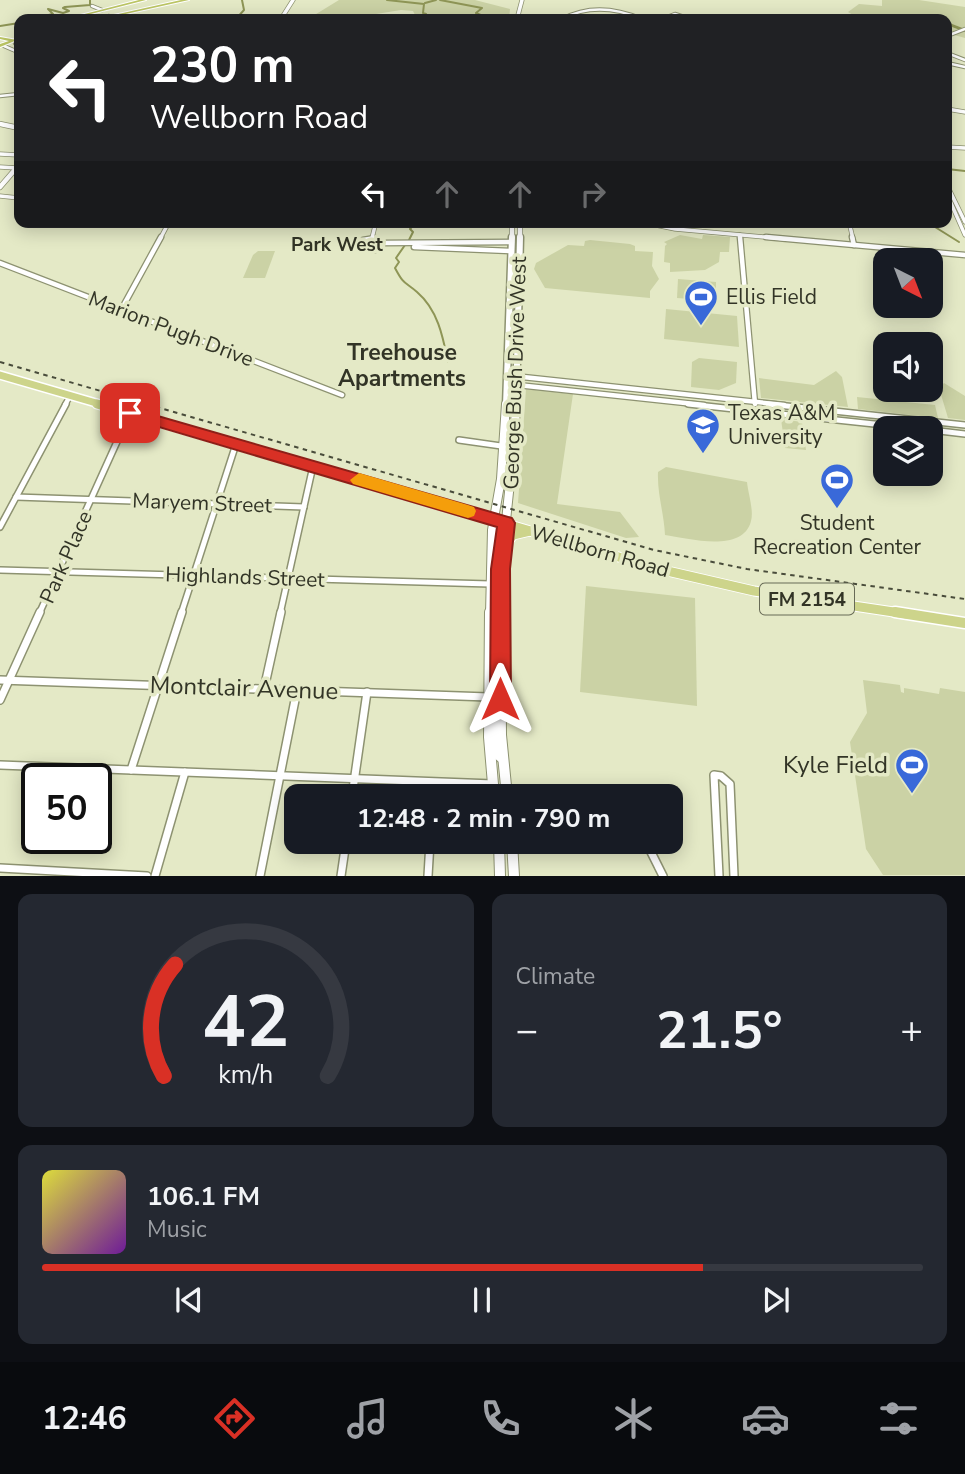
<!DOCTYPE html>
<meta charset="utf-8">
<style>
body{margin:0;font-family:"Nunito Sans",sans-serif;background:#242831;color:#f1f3f6;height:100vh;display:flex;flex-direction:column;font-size:26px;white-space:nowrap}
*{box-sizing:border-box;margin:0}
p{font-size:23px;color:#9ea1a6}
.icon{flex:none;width:38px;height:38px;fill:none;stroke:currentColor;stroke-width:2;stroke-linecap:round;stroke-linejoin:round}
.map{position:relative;height:876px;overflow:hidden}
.details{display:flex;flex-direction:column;gap:18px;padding:18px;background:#0d0f14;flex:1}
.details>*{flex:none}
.top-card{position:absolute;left:14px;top:14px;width:938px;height:214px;border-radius:14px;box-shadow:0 4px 18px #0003;background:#202124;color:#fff;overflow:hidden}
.needle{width:46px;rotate:138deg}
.fabs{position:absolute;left:873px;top:248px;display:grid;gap:14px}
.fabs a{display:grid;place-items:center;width:70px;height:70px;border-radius:14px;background:#171b24;box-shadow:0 4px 18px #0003;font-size:35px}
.speed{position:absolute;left:21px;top:763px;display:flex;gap:14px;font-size:35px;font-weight:700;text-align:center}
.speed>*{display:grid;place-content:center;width:91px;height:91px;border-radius:50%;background:#171b24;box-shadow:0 4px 18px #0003;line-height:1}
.speed .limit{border:4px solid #111;border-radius:10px;background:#fff;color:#111}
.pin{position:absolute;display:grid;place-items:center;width:60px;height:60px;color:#fff;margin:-30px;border-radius:14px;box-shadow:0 4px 10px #0006}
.me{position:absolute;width:77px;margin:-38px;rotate:0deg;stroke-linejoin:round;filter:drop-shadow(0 0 5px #0008)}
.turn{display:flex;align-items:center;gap:24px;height:147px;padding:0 21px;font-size:32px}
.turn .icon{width:91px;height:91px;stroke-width:2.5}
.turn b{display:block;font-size:49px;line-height:60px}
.lanes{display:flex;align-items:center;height:66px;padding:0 21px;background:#0003;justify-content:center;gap:35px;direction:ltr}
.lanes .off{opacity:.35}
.big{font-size:52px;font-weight:700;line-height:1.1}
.details .card{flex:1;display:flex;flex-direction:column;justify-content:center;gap:10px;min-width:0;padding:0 24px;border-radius:14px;background:#242831}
.details .dial{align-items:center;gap:0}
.dial svg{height:182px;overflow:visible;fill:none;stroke:#363941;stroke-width:7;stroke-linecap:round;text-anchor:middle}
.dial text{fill:#f1f3f6;stroke:none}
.song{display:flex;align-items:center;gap:21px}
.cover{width:84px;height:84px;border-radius:10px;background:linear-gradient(135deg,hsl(60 70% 55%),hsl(280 70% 35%))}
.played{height:7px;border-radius:4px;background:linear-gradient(90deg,#d93025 75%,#363941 75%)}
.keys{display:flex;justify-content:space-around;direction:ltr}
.heat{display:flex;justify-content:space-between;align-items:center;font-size:38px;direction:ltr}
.details .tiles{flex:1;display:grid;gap:18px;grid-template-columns:1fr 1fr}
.card:last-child{grid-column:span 2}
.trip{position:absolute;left:284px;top:784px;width:399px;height:70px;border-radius:14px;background:#171b24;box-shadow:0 4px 18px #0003;font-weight:700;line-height:70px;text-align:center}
.tab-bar{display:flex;height:112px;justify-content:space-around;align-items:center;background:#090b0e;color:#9ea1a6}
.tab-bar .icon{width:49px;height:49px}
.tab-bar .on{color:#d93025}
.tab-bar b{font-size:32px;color:#f1f3f6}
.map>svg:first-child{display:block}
.green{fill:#cbd2a5}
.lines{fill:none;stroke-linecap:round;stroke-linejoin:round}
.stream{stroke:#8e9556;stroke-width:2}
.river{fill:#8e9556;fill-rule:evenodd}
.minor-far4-casing{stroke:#8d9271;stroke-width:4.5}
.minor-far3-casing{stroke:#8d9271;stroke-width:5}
.minor-far2-casing{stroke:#8d9271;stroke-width:7}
.minor-far1-casing{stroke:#8d9271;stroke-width:8}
.minor-casing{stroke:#8d9271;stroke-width:10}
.tertiary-far1-casing{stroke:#8d9271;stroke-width:5}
.tertiary-casing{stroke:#8d9271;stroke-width:6}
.secondary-far4-casing{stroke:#8d9271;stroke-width:5}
.secondary-far3-casing{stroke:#8d9271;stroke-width:6}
.secondary-far2-casing{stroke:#8d9271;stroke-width:9}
.secondary-far1-casing{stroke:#8d9271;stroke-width:10}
.secondary-casing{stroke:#8d9271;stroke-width:12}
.primary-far2-casing{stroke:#fff;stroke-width:10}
.primary-far1-casing{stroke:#fff;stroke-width:11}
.primary-casing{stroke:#fff;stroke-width:13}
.trunk-casing{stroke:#fff;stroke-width:2}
.minor-far4{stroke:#fff;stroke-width:2.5}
.minor-far3{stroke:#fff;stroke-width:3.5}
.minor-far2{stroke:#fff;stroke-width:4.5}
.minor-far1{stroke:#fff;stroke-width:5}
.minor{stroke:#fff;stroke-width:7}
.tertiary-far1{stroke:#fff;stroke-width:3.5}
.tertiary{stroke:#fff;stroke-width:4.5}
.secondary-far4{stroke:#fff;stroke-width:3.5}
.secondary-far3{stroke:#fff;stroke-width:4.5}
.secondary-far2{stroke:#fff;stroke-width:6}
.secondary-far1{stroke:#fff;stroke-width:8}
.secondary{stroke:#fff;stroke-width:10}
.primary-far2{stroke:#cdd48b;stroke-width:7}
.primary-far1{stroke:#cdd48b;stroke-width:9}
.primary{stroke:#cdd48b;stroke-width:10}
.trunk{fill:#bcc664;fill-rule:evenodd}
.rail{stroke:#494c3b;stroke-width:2;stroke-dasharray:4.5 4.5;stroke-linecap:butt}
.route{fill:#d93025;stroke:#8d1f18;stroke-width:2}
.slow{fill:#f59e0b}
.labels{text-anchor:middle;stroke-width:7;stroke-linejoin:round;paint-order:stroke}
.far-neighbourhood-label{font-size:19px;font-weight:bold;fill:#323426;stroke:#e4e9c6}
.shield{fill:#e4e9c6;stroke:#676a56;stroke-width:2}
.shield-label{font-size:19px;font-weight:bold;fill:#323426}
.poi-label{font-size:21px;fill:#323426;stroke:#e4e9c6;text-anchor:start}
.street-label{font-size:21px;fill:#323426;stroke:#e4e9c6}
.neighbourhood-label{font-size:23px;font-weight:bold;fill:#323426;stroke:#e4e9c6}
.near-street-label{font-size:24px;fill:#323426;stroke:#e4e9c6}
.near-poi-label{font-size:24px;fill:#323426;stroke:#e4e9c6;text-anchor:end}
</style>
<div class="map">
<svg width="965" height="876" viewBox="0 0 965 876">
<rect width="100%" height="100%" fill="#e4e9c6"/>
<!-- green -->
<g class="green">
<path d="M 339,0 L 475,0 L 510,9 L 509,19 L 400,19 L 415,15 L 413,11 L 401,10 L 345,19 L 308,19 Z"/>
<path d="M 882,0 L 919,0 L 965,7 L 965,38 L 947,33 L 947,19 L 860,19 L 848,12 L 859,4 L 882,6 Z"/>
<path d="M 680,235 L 702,239 L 703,235 L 730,237 L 729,252 L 720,252 L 719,262 L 705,270 L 670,272 L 670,263 L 664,262 L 665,246 L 667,244 L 664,242 Z"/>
<path d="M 590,240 L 630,244 L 635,246 L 635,251 L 653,252 L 652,266 L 659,279 L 650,291 L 650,298 L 545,288 L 534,269 L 536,263 L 568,245 L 584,246 L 585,241 Z"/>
<path d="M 258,251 L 275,251 L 265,278 L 243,278 L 253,255 Z"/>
<path d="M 678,279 L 716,282 L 716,301 L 677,298 Z"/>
<path d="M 666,309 L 737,316 L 739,347 L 664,339 Z"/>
<path d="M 699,358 L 737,362 L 736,383 L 719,390 L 691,387 L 692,362 Z"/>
<path d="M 836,371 L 842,377 L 848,407 L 761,398 L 759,378 L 814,385 Z"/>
<path d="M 944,383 L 965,396 L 965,420 L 948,418 L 939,388 Z"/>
<path d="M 526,389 L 573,394 L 557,504 L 620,512 L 639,537 L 626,538 L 518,503 Z"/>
<path d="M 857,397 L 935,405 L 938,418 L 858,409 Z"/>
<path d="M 781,419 L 802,422 L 806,450 L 785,448 Z"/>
<path d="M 666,467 L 747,482 C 748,493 754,510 751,521 C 743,554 687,538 665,535 C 664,513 657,494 658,472 Z"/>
<path d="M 586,586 L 695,598 L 697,706 L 580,692 Z"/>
<path d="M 863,680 L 900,685 L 901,692 L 904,693 L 904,688 L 939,694 L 940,688 L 965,692 L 965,875 L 883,875 L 866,849 L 850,742 L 867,713 Z"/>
</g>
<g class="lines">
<!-- stream -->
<g class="stream">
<path d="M 387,0 L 424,4 L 423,13 L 426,14 L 420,17 L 424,19"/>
<path d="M 440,0 L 482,8 L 476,13 L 490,19"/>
<path d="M 425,3 L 436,0"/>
<path d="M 528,17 L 549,19"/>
<path d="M 31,19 L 53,14 L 48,9 L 63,13 L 69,11 L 63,8 L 65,7 L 90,5 L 90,0"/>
<path d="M 236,19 L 244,10 L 242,0"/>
<path d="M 431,19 L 436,19"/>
<path d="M 494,19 L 508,16"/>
<path d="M 0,26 L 19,23"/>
<path d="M 947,169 L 965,171"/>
<path d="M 927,222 L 959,242"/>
<path d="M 409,240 L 413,232 L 410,229 L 416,222"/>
<path d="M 405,245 L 396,258 L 399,262 L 395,268 C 404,285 404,281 417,292 C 438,310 443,337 448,362"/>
</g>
<!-- river -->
<path class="river" d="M 947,22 L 965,29 L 965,32 L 947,25 Z"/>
<!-- minor-far4 casing -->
<g class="minor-far4-casing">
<g id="minor-far4">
<path d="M 92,6 L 102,10"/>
<path d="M 109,16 L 115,19"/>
<path d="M 562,19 C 588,5 616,8 642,19"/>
<path d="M 662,19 L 675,14 L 690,19"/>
<path d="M 947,36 L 965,29"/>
<path d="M 15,43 L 19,48"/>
<path d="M 4,46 L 18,52"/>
<path d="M 947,51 L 950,35"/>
<path d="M 947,53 L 965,60"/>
<path d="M 947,63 L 965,67"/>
<path d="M 0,96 L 19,94"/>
</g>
</g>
<!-- minor-far3 casing -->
<g class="minor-far3-casing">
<g id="minor-far3">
<path d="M 947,109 L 965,112"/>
<path d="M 947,147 L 965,148"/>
<path d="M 0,154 L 19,155"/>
<path d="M 0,167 L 17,168"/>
<path d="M 947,185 L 965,222"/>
<path d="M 947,194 L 965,235"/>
<path d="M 0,196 L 19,198"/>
<path d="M 641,222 L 675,229 L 786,239"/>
<path d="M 849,222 L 853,239"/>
<path d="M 740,235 L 740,239"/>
<path d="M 372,238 L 376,222"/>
<path d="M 160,239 L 169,222"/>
<path d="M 369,239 L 376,239"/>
</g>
</g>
<!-- minor-far2 casing -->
<g class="minor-far2-casing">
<g id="minor-far2">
<path d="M 740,237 L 755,404"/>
<path d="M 766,237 L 965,255"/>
<path d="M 852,237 L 854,245"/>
<path d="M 375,238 L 382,243 L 375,250 L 360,246 L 363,240 Z"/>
<path d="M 382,243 L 512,242"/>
<path d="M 414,247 L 511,251"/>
<path d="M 0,263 L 342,395"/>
<path d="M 121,310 L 161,237"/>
<path d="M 508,378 L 523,377 L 784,405"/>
<path d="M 508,384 L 704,405"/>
<path d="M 65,405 L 70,396"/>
</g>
</g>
<!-- minor-far1 casing -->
<g class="minor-far1-casing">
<g id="minor-far1">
<path d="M 688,404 L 921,429"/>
<path d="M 768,404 L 965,425"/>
<path d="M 931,430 L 965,434"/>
<path d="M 459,440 L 515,448"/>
<path d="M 16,497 L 304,507"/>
<path d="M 0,527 L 66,404"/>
<path d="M 0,570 L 490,584"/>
<path d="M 39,614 L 130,413"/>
<path d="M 181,614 L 236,444"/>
<path d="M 280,614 L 313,466"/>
</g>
</g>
<!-- minor casing -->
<g class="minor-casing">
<g id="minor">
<path d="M 0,680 L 488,697"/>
<path d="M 264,689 L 281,612"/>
<path d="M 0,700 L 40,612"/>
<path d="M 0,765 L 493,784"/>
<path d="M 131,770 L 182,612"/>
<path d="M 433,783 L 433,796"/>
<path d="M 352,796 L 367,692"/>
<path d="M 646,842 L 663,876"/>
<path d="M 0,868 L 147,876"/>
<path d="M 155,876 L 185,772"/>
<path d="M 260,876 L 297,690"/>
<path d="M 341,876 L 346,842"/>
<path d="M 428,876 L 430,842"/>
<path d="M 719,876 L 714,775 L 721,776 L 730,784 L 734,876"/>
</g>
</g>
<!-- tertiary-far1 casing -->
<g class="tertiary-far1-casing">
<path id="tertiary-far1" d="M 281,19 L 293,0"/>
</g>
<!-- tertiary casing -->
<g class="tertiary-casing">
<g id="tertiary">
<path d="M 0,124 L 19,128"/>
<path d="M 0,187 L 19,165"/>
</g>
</g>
<!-- secondary-far4 casing -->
<g class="secondary-far4-casing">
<path id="secondary-far4" d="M 517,19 L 522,0"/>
</g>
<!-- secondary-far3 casing -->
<g class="secondary-far3-casing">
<g id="secondary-far3">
<path d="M 512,239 L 512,222"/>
<path d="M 520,239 L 520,222"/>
</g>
</g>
<!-- secondary-far2 casing -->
<g class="secondary-far2-casing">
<g id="secondary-far2">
<path d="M 506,405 L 512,237"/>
<path d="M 516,405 L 520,237"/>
</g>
</g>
<!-- secondary-far1 casing -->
<g class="secondary-far1-casing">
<g id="secondary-far1">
<path d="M 490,614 L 492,530 L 501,479 L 506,404"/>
<path d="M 500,614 C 500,543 514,474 516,404"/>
</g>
</g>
<!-- secondary casing -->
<g class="secondary-casing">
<g id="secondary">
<path d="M 490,612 L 489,737 L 494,796"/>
<path d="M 500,612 L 501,735 L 507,796"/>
<path d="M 488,697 L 494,700 L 496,753 L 502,758"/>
<path d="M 499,842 L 500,876"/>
<path d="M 512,842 L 514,876"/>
</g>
</g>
<!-- primary-far2 casing -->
<g class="primary-far2-casing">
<path id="primary-far2" d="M 0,375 L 103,405"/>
</g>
<!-- primary-far1 casing -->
<g class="primary-far1-casing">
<g id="primary-far1">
<path d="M 97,404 L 663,570 L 754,591 L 907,614"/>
<path d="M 502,549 L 513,535 L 530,531"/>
</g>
</g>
<!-- primary casing -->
<g class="primary-casing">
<path id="primary" d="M 895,612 L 965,623"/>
</g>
<!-- trunk casing -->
<g class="trunk-casing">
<g id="trunk">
<path d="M 139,0 L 146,0 L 71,19 L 65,19 Z"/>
<path d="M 181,0 L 189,0 L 103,19 L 96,19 Z"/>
<path d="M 0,37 L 17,40 L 0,47 L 0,44 L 9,41 L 0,39 Z"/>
</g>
</g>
<!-- minor-far4 -->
<use href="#minor-far4" class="minor-far4"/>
<!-- minor-far3 -->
<use href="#minor-far3" class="minor-far3"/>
<!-- minor-far2 -->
<use href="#minor-far2" class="minor-far2"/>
<!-- minor-far1 -->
<use href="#minor-far1" class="minor-far1"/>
<!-- minor -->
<use href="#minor" class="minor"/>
<!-- tertiary-far1 -->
<use href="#tertiary-far1" class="tertiary-far1"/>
<!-- tertiary -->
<use href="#tertiary" class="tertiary"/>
<!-- secondary-far4 -->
<use href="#secondary-far4" class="secondary-far4"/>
<!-- secondary-far3 -->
<use href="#secondary-far3" class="secondary-far3"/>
<!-- secondary-far2 -->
<use href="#secondary-far2" class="secondary-far2"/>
<!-- secondary-far1 -->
<use href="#secondary-far1" class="secondary-far1"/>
<!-- secondary -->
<use href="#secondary" class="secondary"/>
<!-- primary-far2 -->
<use href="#primary-far2" class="primary-far2"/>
<!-- primary-far1 -->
<use href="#primary-far1" class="primary-far1"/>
<!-- primary -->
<use href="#primary" class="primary"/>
<!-- trunk -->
<use href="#trunk" class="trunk"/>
<!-- rail -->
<path class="rail" d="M 0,362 L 654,550 L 747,569 L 965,599"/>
</g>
<!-- route -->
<path class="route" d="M 130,408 L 512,518 L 515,523 L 510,569 L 511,699 L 508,706 L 500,709 L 493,706 L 490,699 L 491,569 L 497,527 L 125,417 L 122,413 L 125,409 Z"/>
<!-- slow -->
<path class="slow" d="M 359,473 L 468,505 L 474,507 L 476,511 L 474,516 L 468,518 L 353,484 L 350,480 Z"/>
<!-- icons -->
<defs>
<g id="stadium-pin" transform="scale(1.75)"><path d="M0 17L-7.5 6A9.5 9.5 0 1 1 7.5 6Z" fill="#3969d9" stroke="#e4e9c6"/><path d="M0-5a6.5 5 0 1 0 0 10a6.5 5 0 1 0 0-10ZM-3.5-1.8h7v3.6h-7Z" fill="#fff"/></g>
<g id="university-pin" transform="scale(1.75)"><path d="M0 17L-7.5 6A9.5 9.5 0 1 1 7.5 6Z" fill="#3969d9" stroke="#e4e9c6"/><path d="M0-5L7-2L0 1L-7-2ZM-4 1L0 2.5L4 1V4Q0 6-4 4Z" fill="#fff"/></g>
</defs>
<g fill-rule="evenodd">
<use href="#stadium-pin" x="701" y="297"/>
<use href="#university-pin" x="703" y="425"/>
<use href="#stadium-pin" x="837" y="480"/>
<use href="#stadium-pin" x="912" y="765"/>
</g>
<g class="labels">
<!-- far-neighbourhood labels -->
<g class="far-neighbourhood-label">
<text x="337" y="251">Park West</text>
</g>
<!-- shield labels -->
<rect class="shield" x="760" y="583.5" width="94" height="31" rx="5"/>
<g class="shield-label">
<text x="807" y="606">FM 2154</text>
</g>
<!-- poi labels -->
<g class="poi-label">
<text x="726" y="304">Ellis Field</text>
<text x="728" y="420">Texas A&amp;M<tspan x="728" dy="24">University</tspan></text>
<text x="837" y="530" text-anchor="middle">Student<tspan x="837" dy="24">Recreation Center</tspan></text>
</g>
<!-- street labels -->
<g class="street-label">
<text transform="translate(171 329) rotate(21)" y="7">Marion Pugh Drive</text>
<text transform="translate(515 373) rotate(-88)" y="7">George Bush Drive West</text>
<text transform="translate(202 503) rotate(2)" y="7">Maryem Street</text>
<text transform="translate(600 551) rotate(16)" y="7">Wellborn Road</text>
<text transform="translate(66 557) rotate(-66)" y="7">Park Place</text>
<text transform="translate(245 577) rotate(2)" y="7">Highlands Street</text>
</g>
<!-- neighbourhood labels -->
<g class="neighbourhood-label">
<text x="402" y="360">Treehouse<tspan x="402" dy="26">Apartments</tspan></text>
</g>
<!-- near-street labels -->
<g class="near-street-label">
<text transform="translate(244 688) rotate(2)" y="8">Montclair Avenue</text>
</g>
<!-- near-poi labels -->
<g class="near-poi-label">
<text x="888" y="773">Kyle Field</text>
</g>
</g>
</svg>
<div class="fabs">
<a><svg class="needle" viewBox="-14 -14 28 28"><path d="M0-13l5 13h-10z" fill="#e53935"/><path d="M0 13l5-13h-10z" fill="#9ea1a6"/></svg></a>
<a><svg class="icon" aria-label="sound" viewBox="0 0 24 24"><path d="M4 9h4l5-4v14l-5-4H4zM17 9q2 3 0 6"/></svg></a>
<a><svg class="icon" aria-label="layers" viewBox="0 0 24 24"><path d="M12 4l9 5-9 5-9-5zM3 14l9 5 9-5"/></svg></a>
</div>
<div class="speed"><div class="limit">50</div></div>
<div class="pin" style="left:130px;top:413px;background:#d93025"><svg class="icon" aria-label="arrive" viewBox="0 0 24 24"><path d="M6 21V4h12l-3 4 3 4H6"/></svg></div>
<svg class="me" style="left:500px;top:699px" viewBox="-20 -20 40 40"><path d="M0-17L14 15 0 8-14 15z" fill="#d93025" stroke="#fff" stroke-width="4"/></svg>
<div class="trip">12:48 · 2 min · 790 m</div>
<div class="top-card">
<div class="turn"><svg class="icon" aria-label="left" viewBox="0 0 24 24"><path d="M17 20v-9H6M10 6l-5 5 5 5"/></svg><div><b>230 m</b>Wellborn Road</div></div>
<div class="lanes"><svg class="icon" aria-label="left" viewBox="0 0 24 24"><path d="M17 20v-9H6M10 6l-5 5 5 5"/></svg><svg class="icon off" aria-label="ahead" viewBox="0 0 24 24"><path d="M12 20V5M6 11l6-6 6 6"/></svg><svg class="icon off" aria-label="ahead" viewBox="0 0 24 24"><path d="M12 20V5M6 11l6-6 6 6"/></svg><svg class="icon off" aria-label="right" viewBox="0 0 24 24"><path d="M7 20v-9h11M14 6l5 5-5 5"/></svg></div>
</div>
</div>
<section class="details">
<div class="tiles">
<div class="card dial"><svg viewBox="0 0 100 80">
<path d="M14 69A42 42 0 1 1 86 69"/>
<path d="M14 69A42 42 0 0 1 19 20" stroke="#d93025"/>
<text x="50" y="56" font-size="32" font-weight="700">42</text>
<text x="50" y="72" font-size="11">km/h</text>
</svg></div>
<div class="card"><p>Climate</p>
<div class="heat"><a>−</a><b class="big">21.5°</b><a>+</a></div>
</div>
<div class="card">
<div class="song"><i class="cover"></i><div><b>106.1 FM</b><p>Music</p></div></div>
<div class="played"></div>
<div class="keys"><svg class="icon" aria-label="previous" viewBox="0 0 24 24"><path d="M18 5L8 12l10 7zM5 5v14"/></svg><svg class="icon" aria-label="pause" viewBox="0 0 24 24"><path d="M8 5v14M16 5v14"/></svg><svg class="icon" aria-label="next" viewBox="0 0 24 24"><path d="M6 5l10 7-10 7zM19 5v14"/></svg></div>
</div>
</div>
</section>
<nav class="tab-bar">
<b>12:46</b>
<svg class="icon on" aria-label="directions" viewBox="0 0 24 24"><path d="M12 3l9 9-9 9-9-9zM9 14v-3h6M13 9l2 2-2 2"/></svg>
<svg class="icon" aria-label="music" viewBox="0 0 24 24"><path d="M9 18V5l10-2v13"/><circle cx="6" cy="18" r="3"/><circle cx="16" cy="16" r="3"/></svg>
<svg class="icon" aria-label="phone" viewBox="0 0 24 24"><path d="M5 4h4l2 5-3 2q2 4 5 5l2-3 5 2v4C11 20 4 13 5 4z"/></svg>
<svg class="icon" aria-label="climate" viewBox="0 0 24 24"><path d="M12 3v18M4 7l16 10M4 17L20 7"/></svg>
<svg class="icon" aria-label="car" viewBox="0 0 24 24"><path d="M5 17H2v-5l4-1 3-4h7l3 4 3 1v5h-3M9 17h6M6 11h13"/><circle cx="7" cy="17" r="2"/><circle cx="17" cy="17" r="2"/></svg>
<svg class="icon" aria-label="filters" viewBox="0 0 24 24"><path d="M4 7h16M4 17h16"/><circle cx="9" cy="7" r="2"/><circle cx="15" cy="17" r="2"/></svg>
</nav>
